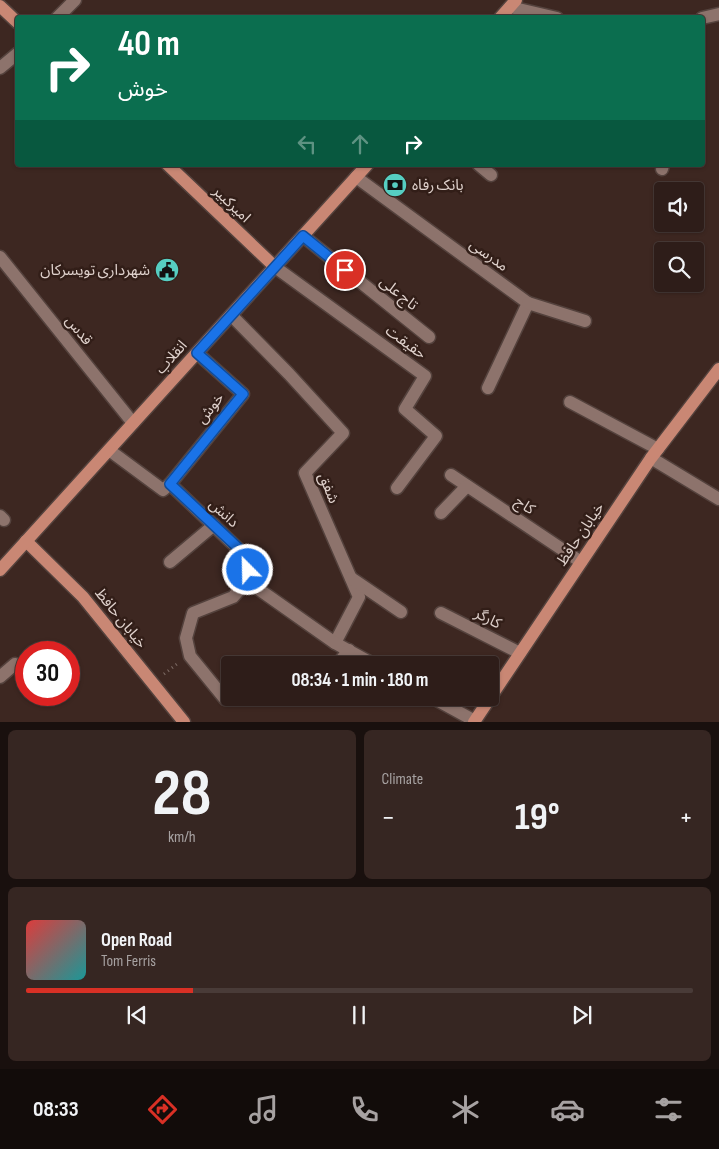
<!DOCTYPE html>
<meta charset="utf-8">
<style>
body{margin:0;font-family:"Sofia Sans Condensed","Noto Sans Arabic",sans-serif;background:#362622;color:#f1f3f6;height:100vh;display:flex;flex-direction:column;font-size:19px;white-space:nowrap}
*{box-sizing:border-box;margin:0}
p{font-size:16px;color:#a7a2a2}
.icon{flex:none;width:28px;height:28px;fill:none;stroke:currentColor;stroke-width:2;stroke-linecap:round;stroke-linejoin:round}
.map{position:relative;height:722px;overflow:hidden}
.details{display:flex;flex-direction:column;gap:8px;padding:8px;background:#19100e;flex:1}
.details>*{flex:none}
.banner{position:absolute;left:15px;top:15px;width:690px;height:152px;border-radius:5px;box-shadow:0 1px 4px #0004,0 0 0 1px #493b38;background:#0b6e4f;color:#fff;overflow:hidden}
.buttons{position:absolute;left:654px;top:182px;display:grid;gap:10px}
.buttons a{display:grid;place-items:center;width:50px;height:50px;border-radius:5px;background:#2e1d19;box-shadow:0 1px 4px #0004,0 0 0 1px #493b38;font-size:25px}
.speed{position:absolute;left:15px;top:641px;display:flex;gap:10px;font-size:25px;font-weight:700;text-align:center}
.speed>*{display:grid;place-content:center;width:65px;height:65px;border-radius:50%;background:#2e1d19;box-shadow:0 1px 4px #0004,0 0 0 1px #493b38;line-height:1}
.speed .limit{border:8px solid #d22;background:#fff;color:#111}
.pin{position:absolute;display:grid;place-items:center;width:42px;height:42px;color:#fff;margin:-21px;border:2px solid #fff;border-radius:50%;box-shadow:0 1px 5px #0007}
.me{position:absolute;width:55px;margin:-28px;rotate:337deg;stroke-linejoin:round;filter:drop-shadow(0 0 4px #0008)}
.turn{display:flex;align-items:center;gap:18px;height:105px;padding:0 20px;font-size:22px}
.turn .icon{width:65px;height:65px;stroke-width:2.5}
.turn b{display:block;font-size:35px;line-height:42px}
.lanes{display:flex;align-items:center;height:48px;padding:0 20px;background:#0003;justify-content:center;gap:25px;direction:ltr}
.lanes .off{opacity:.35}
.big{font-size:38px;font-weight:700;line-height:1.1}
.details .widget{flex:1;display:flex;flex-direction:column;justify-content:center;gap:8px;min-width:0;padding:0 18px;border-radius:8px;background:#362622}
.details .dial{align-items:center;gap:0}
.dial b{font-size:65px;line-height:1}
.song{display:flex;align-items:center;gap:15px}
.cover{width:60px;height:60px;border-radius:8px;background:linear-gradient(135deg,hsl(0 70% 55%),hsl(180 70% 35%))}
.played{height:5px;border-radius:2px;background:linear-gradient(90deg,#d93025 25%,#493b38 25%)}
.keys{display:flex;justify-content:space-around;direction:ltr}
.heat{display:flex;justify-content:space-between;align-items:center;font-size:28px;direction:ltr}
.details .tiles{flex:1;display:grid;gap:8px;grid-template-columns:1fr 1fr}
.widget:last-child{grid-column:span 2}
.trip{position:absolute;left:221px;top:656px;width:278px;height:50px;border-radius:5px;background:#2e1d19;box-shadow:0 1px 4px #0004,0 0 0 1px #493b38;font-weight:700;line-height:50px;text-align:center}
.tabs{display:flex;height:80px;justify-content:space-around;align-items:center;background:#120c0a;color:#a7a2a2}
.tabs .icon{width:35px;height:35px}
.tabs .on{color:#d93025}
.tabs b{font-size:22px;color:#f1f3f6}
.map>svg:first-child{display:block}
.lines{fill:none;stroke-linecap:round;stroke-linejoin:round}
.minor-casing{stroke:#54423d;stroke-width:15}
.major-casing{stroke:#54423d;stroke-width:15}
.path{stroke:#7e6c66;stroke-width:3;stroke-dasharray:1 4;stroke-linecap:butt}
.minor{stroke:#8d736c;stroke-width:12}
.major{stroke:#c98774;stroke-width:12}
.route-casing{stroke:#114b97;stroke-width:12}
.route{stroke:#1a73e8;stroke-width:9}
.labels{text-anchor:middle;stroke-width:5;stroke-linejoin:round;paint-order:stroke}
.poi-label{font-size:15px;fill:#e0d2cd;stroke:#321e18;text-anchor:start}
.street-label{font-size:15px;fill:#e0d2cd;stroke:#321e18}
</style>
<div class="map">
<svg width="719" height="722" viewBox="0 0 719 722">
<rect width="100%" height="100%" fill="#3d2721"/>
<g class="lines">
<!-- minor casing -->
<g class="minor-casing">
<g id="minor">
<path d="M 510,7 L 557,18"/>
<path d="M 57,18 L 75,0"/>
<path d="M 702,18 L 719,14"/>
<path d="M 0,68 L 18,53"/>
<path d="M 479,165 L 491,175"/>
<path d="M 662,169 L 663,165"/>
<path d="M 356,177 L 528,303 L 488,388"/>
<path d="M 303,236 L 429,337"/>
<path d="M 0,257 L 133,423"/>
<path d="M 275,267 L 425,376 L 405,409 L 436,436 L 397,488"/>
<path d="M 528,303 L 585,321"/>
<path d="M 231,315 L 289,374 L 343,433 L 305,473 L 359,597 L 335,643"/>
<path d="M 570,402 L 658,449"/>
<path d="M 109,450 L 163,490 L 170,484 L 243,394 L 197,353"/>
<path d="M 651,458 L 719,499"/>
<path d="M 451,475 L 581,562"/>
<path d="M 170,484 L 249,559 L 247,581"/>
<path d="M 441,513 L 467,486"/>
<path d="M 0,516 L 4,520"/>
<path d="M 170,562 L 214,525"/>
<path d="M 351,578 L 401,612"/>
<path d="M 247,581 L 335,643 L 375,665"/>
<path d="M 441,613 L 520,653"/>
<path d="M 337,665 L 349,650"/>
<path d="M 0,677 L 15,664"/>
<path d="M 433,698 L 475,721"/>
<path d="M 225,699 L 190,656 L 186,638 L 193,613 L 233,597 L 247,581"/>
</g>
</g>
<!-- major casing -->
<g class="major-casing">
<g id="major">
<path d="M 0,6 L 18,23"/>
<path d="M 500,18 L 516,0"/>
<path d="M 168,165 L 275,267"/>
<path d="M 26,541 L 83,597 L 184,722"/>
<path d="M 0,570 L 367,165"/>
<path d="M 474,722 L 651,458 L 719,369"/>
</g>
</g>
<!-- path -->
<path class="path" d="M 164,674 L 177,664"/>
<!-- minor -->
<use href="#minor" class="minor"/>
<!-- major -->
<use href="#major" class="major"/>
</g>
<g class="lines">
<!-- route casing -->
<g class="route-casing">
<path id="route" d="M 248,570 L 250,559 L 170,484 L 243,394 L 197,353 L 303,236 L 345,270"/>
</g>
<!-- route -->
<use href="#route" class="route"/>
</g>
<!-- icons -->
<defs>
<g id="bank-disc" transform="scale(1.25)"><circle r="9.5" fill="#56cec2" stroke="#321e18"/><path d="M-6-4H6V4H-6ZM0-2.3a2.3 2.3 0 1 0 0 4.6a2.3 2.3 0 1 0 0-4.6Z" fill="#111"/></g>
<g id="civic-disc" transform="scale(1.25)"><circle r="9.5" fill="#56cec2" stroke="#321e18"/><path d="M-.6-6.5H3V-4.5H.6V-3L4-1V1h2V6H-6V1h2V-1L-.6-3ZM-1.2 2.5V6h2.4V2.5Z" fill="#111"/></g>
</defs>
<g fill-rule="evenodd">
<use href="#bank-disc" x="395" y="185"/>
<use href="#civic-disc" x="167" y="270"/>
</g>
<g class="labels">
<!-- poi labels -->
<g class="poi-label">
<text x="412" y="190">بانک رفاه</text>
<text x="150" y="275" text-anchor="end">شهرداری تویسرکان</text>
</g>
<!-- street labels -->
<g class="street-label">
<text transform="translate(232 204) rotate(44)" y="5">امیرکبیر</text>
<text transform="translate(489 255) rotate(36)" y="5">مدرسی</text>
<text transform="translate(399 293) rotate(39)" y="5">تاج علی</text>
<text transform="translate(79 330) rotate(51)" y="5">قدس</text>
<text transform="translate(406 342) rotate(36)" y="5">حقیقت</text>
<text transform="translate(171 357) rotate(-48)" y="5">انقلاب</text>
<text transform="translate(210 408) rotate(-51)" y="5">خوش</text>
<text transform="translate(329 488) rotate(68)" y="5">شفق</text>
<text transform="translate(525 505) rotate(34)" y="5">کاج</text>
<text transform="translate(224 513) rotate(43)" y="5">دانش</text>
<text transform="translate(580 534) rotate(-56)" y="5">خیابان حافظ</text>
<text transform="translate(121 618) rotate(51)" y="5">خیابان حافظ</text>
<text transform="translate(488 618) rotate(27)" y="5">کارگر</text>
</g>
</g>
</svg>
<div class="buttons">
<a><svg class="icon" aria-label="sound" viewBox="0 0 24 24"><path d="M4 9h4l5-4v14l-5-4H4zM17 9q2 3 0 6"/></svg></a>
<a><svg class="icon" aria-label="search" viewBox="0 0 24 24"><circle cx="10" cy="10" r="6"/><path d="M15 15l6 6"/></svg></a>
</div>
<div class="speed"><div class="limit">30</div></div>
<div class="pin" style="left:345px;top:270px;background:#d93025"><svg class="icon" aria-label="arrive" viewBox="0 0 24 24"><path d="M6 21V4h12l-3 4 3 4H6"/></svg></div>
<svg class="me" style="left:248px;top:570px" viewBox="-20 -20 40 40"><circle r="17" fill="#1a73e8" stroke="#fff" stroke-width="3"/><path d="M0-11L8 9 0 5-8 9z" fill="#fff"/></svg>
<div class="trip">08:34 · 1 min · 180 m</div>
<div class="banner">
<div class="turn"><svg class="icon" aria-label="right" viewBox="0 0 24 24"><path d="M7 20v-9h11M14 6l5 5-5 5"/></svg><div><b>40 m</b>خوش</div></div>
<div class="lanes"><svg class="icon off" aria-label="left" viewBox="0 0 24 24"><path d="M17 20v-9H6M10 6l-5 5 5 5"/></svg><svg class="icon off" aria-label="ahead" viewBox="0 0 24 24"><path d="M12 20V5M6 11l6-6 6 6"/></svg><svg class="icon" aria-label="right" viewBox="0 0 24 24"><path d="M7 20v-9h11M14 6l5 5-5 5"/></svg></div>
</div>
</div>
<section class="details">
<div class="tiles">
<div class="widget dial"><b>28</b><p>km/h</p></div>
<div class="widget"><p>Climate</p>
<div class="heat"><a>−</a><b class="big">19°</b><a>+</a></div>
</div>
<div class="widget">
<div class="song"><i class="cover"></i><div><b>Open Road</b><p>Tom Ferris</p></div></div>
<div class="played"></div>
<div class="keys"><svg class="icon" aria-label="previous" viewBox="0 0 24 24"><path d="M18 5L8 12l10 7zM5 5v14"/></svg><svg class="icon" aria-label="pause" viewBox="0 0 24 24"><path d="M8 5v14M16 5v14"/></svg><svg class="icon" aria-label="next" viewBox="0 0 24 24"><path d="M6 5l10 7-10 7zM19 5v14"/></svg></div>
</div>
</div>
</section>
<nav class="tabs">
<b>08:33</b>
<svg class="icon on" aria-label="directions" viewBox="0 0 24 24"><path d="M12 3l9 9-9 9-9-9zM9 14v-3h6M13 9l2 2-2 2"/></svg>
<svg class="icon" aria-label="music" viewBox="0 0 24 24"><path d="M9 18V5l10-2v13"/><circle cx="6" cy="18" r="3"/><circle cx="16" cy="16" r="3"/></svg>
<svg class="icon" aria-label="phone" viewBox="0 0 24 24"><path d="M5 4h4l2 5-3 2q2 4 5 5l2-3 5 2v4C11 20 4 13 5 4z"/></svg>
<svg class="icon" aria-label="climate" viewBox="0 0 24 24"><path d="M12 3v18M4 7l16 10M4 17L20 7"/></svg>
<svg class="icon" aria-label="car" viewBox="0 0 24 24"><path d="M5 17H2v-5l4-1 3-4h7l3 4 3 1v5h-3M9 17h6M6 11h13"/><circle cx="7" cy="17" r="2"/><circle cx="17" cy="17" r="2"/></svg>
<svg class="icon" aria-label="filters" viewBox="0 0 24 24"><path d="M4 7h16M4 17h16"/><circle cx="9" cy="7" r="2"/><circle cx="15" cy="17" r="2"/></svg>
</nav>
